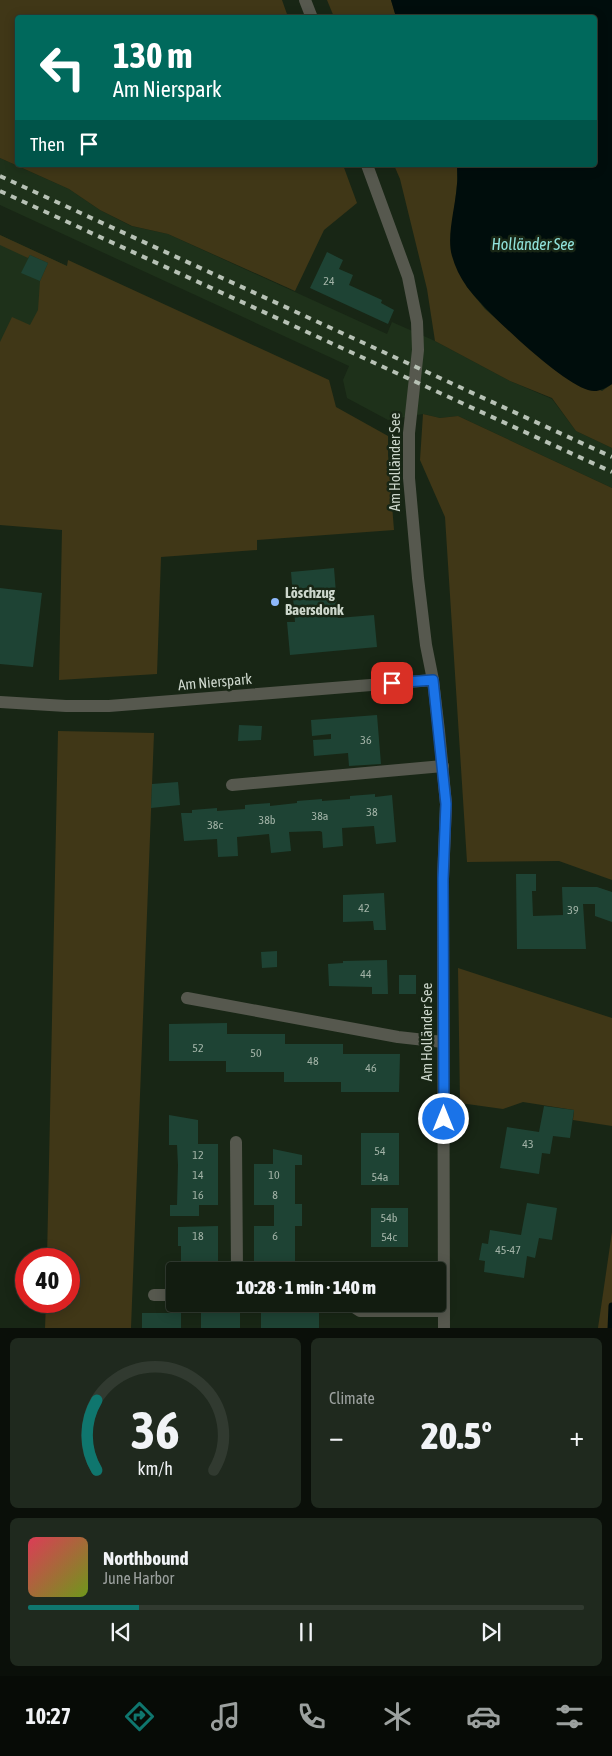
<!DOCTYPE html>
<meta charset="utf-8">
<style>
body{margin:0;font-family:"Asap Condensed",sans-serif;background:#1f291e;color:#f1f3f6;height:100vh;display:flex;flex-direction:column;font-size:19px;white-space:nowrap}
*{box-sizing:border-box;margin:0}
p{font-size:16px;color:#9ca19f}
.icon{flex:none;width:28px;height:28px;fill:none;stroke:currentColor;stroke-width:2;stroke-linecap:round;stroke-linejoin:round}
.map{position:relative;height:1328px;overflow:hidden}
.drawer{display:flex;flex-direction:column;gap:10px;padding:10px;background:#0a0f09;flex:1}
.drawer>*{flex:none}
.top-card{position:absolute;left:15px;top:15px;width:582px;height:152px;border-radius:5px;box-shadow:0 2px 12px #0003,0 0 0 1px #313a30;background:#00695c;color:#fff;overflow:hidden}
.speed{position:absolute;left:15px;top:1248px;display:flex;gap:10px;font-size:25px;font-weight:700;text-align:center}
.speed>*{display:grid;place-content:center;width:65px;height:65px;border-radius:50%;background:#121c10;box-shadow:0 2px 12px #0003,0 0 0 1px #313a30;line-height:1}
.speed .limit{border:8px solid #d22;background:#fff;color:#111}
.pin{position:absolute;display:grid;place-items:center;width:42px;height:42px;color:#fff;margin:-21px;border-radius:10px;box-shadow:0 2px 8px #0006}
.me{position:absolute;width:55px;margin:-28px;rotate:0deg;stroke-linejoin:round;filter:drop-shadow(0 0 4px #0008)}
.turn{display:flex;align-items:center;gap:18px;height:105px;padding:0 15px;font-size:22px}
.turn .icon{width:65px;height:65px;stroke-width:2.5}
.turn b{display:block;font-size:35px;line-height:42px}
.then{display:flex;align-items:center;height:48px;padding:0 15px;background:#0003;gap:10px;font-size:19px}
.big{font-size:38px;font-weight:800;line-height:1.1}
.drawer .widget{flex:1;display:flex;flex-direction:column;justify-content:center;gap:8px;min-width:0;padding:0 18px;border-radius:8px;background:#1f291e}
.drawer .dial{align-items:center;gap:0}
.dial svg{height:130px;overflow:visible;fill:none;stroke:#313a30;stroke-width:7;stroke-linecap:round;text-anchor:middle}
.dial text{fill:#f1f3f6;stroke:none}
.song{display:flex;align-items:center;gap:15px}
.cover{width:60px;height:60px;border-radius:8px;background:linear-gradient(135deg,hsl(350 70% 55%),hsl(80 70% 35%))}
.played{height:5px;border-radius:2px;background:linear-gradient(90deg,#0f766e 20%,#313a30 20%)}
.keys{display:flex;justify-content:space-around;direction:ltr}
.heat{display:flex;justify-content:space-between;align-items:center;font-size:28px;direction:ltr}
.drawer .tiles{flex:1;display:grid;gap:10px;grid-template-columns:1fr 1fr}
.widget:last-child{grid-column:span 2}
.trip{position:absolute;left:166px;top:1262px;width:280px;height:50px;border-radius:5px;background:#121c10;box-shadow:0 2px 12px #0003,0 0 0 1px #313a30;font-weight:800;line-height:50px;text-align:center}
.tab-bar{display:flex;height:80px;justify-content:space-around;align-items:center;background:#070b06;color:#9ca19f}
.tab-bar .icon{width:35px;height:35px}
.tab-bar .current{color:#0f766e}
.tab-bar b{font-size:22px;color:#f1f3f6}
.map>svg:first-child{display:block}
.built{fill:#1e311a}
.green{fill:#403717}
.water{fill:#000d0c}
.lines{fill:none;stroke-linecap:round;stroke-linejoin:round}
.stream{stroke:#000d0c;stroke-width:7}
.building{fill:#1e4334}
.service{stroke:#56584e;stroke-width:12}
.minor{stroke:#56584e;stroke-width:12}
.tertiary{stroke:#56584e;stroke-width:12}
.rail{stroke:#b7c1b5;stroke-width:4;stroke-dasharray:6 6;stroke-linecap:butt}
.route-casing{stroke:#114b97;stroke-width:12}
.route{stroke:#1a73e8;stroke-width:9}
.poi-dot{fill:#8eb9fc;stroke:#182615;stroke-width:2}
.labels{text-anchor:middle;stroke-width:5;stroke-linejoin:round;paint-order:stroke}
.number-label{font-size:12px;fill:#a1b2a6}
.street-label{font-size:15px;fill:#cdd7cc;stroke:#182615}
.poi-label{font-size:15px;font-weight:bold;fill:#cdd7cc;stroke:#182615;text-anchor:start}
.water-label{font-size:16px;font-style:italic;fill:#91e3dc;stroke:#182615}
</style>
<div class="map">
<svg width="612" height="1329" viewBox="0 0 612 1329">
<rect width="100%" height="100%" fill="#182615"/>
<!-- built -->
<g class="built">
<path d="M 0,158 L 69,189 L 100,210 L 131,226 L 168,234 L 387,334 L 392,322 L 435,341 L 510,381 L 552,399 L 576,431 L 612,448 L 612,488 L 458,416 L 440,418 L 423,414 L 388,420 L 347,398 L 343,380 L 349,366 L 0,205 Z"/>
<path d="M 0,235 L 67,266 L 0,395 Z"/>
</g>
<!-- green -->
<g class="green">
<path d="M 0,0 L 282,0 L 288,17 L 18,18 L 18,165 L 343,165 L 357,203 L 324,230 L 295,291 L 168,234 L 132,226 L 100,210 L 69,189 L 0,158 Z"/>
<path d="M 327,0 L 391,0 L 396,17 L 334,17 Z"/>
<path d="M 394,165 L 457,165 L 457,184 L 451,239 L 467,287 L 485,309 L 555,370 L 602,391 L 612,384 L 612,448 L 576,431 L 552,398 L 510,381 L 435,341 L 427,289 L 400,179 Z"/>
<path d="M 0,235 L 67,266 L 68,260 L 329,380 L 336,407 L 388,436 L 388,455 L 394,530 L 257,540 L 257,550 L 161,557 L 157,674 L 59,680 L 62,530 L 0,525 L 0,342 L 12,317 L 30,325 L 38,310 L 40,281 L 48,263 L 30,255 L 28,258 L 0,245 Z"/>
<path d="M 423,414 L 440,418 L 458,416 L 612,488 L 612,880 L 559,861 L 467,862 L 445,517 L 420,460 Z"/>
<path d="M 58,731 L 154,733 L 131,1328 L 45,1329 L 46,1301 L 69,1301 L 69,1259 L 47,1259 Z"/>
<path d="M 458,968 L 612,1018 L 612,1126 L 573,1120 L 574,1110 L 523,1102 L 503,1109 L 460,1103 Z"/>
<path d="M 612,1232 L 612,1328 L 598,1328 Z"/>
</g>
<!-- water -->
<path class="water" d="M 391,0 L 612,0 L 612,384 C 604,389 597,393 588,390 C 561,383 484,310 467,287 C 460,277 455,267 452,256 C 446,236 456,205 457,184 C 458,178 457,171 457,165 L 595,165 L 595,18 L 396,17 Z"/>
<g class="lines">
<!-- stream -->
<path class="stream" d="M 611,1329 L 612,1306"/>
</g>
<!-- building -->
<g class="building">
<path d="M 327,252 L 343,260 L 339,269 L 353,275 L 349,285 L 382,300 L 381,303 L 394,310 L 388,324 L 310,288 Z"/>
<path d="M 30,255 L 48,263 L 40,281 L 21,273 Z"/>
<path d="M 334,568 L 338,618 L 374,615 L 377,647 L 290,655 L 287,622 L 295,622 L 291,572 Z"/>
<path d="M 0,588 L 42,593 L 33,667 L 0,664 Z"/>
<path d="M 377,715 L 381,764 L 349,766 L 348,753 L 314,756 L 313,740 L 331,739 L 331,734 L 312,736 L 311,720 Z"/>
<path d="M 239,725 L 262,726 L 261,740 L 238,741 Z"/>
<path d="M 178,782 L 180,805 L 151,808 L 152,784 Z"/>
<path d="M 375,794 L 375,797 L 392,795 L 396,842 L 376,844 L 374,826 L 342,828 L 343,846 L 323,848 L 322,832 L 320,831 L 289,832 L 291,851 L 271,853 L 269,834 L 237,837 L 238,856 L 218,857 L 217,839 L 184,841 L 181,813 L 192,813 L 192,810 L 217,808 L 217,811 L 245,809 L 245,805 L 270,803 L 270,806 L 297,803 L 297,801 L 322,799 L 322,801 L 350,799 L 350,796 Z"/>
<path d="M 516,874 L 536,874 L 536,891 L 532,891 L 533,916 L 563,915 L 562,887 L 597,887 L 612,892 L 612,922 L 595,916 L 595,904 L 583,904 L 586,949 L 517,949 Z"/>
<path d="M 384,893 L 386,930 L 374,930 L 373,921 L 343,922 L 343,895 Z"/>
<path d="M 277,951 L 277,967 L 262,968 L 261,952 Z"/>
<path d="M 387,960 L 388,994 L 372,994 L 372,987 L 329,986 L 328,964 L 343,963 L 343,961 Z"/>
<rect x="399" y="975" width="17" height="19"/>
<path d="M 227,1023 L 227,1034 L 285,1034 L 285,1044 L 343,1044 L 343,1054 L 400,1054 L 399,1092 L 341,1092 L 341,1082 L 284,1082 L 284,1072 L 226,1072 L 226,1061 L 169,1061 L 169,1024 Z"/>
<path d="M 544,1106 L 574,1110 L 570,1138 L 553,1136 L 550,1154 L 542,1153 L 539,1174 L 500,1168 L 507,1127 L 539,1132 Z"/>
<path d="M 169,1115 L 198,1120 L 198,1144 L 218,1144 L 218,1205 L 199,1205 L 199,1216 L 170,1216 L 170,1205 L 177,1205 L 178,1165 L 177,1145 L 169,1145 Z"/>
<rect x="361" y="1133" width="38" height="52"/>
<path d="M 273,1149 L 302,1155 L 302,1165 L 295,1165 L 295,1204 L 302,1204 L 302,1226 L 295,1226 L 295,1266 L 302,1266 L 302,1271 L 274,1271 L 274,1266 L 254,1266 L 254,1226 L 274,1226 L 274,1205 L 254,1205 L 254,1164 L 273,1164 Z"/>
<path d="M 527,1203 L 557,1208 L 552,1240 L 539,1238 L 535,1258 L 527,1256 L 524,1278 L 484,1272 L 485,1261 L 479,1260 L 482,1243 L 488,1244 L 490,1230 L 521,1235 Z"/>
<rect x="371" y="1208" width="37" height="39"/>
<path d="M 218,1226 L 218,1266 L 199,1266 L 199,1271 L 175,1271 L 175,1277 L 171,1277 L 170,1265 L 181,1265 L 181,1246 L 178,1246 L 178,1227 Z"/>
<rect x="372" y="1268" width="38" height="3"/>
<rect x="261" y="1312" width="58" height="17"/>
<rect x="142" y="1313" width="39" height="16"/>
<rect x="201" y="1313" width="39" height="16"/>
</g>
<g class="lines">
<!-- service -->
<path class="service" d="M 187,998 L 398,1037 L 443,1042"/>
<!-- minor -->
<g class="minor">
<path d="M 0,702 L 66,706 L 109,706 L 433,680"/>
<path d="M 232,785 L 443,766"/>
<path d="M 236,1142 L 237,1271"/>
<path d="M 154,1295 L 175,1295"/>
<path d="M 349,1304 L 360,1311 L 444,1311"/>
</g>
<!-- tertiary -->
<g class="tertiary">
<path d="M 305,0 L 312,18"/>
<path d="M 367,165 L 408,277 L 417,322 L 418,350 L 409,433 L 409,478 L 418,578 L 426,645 L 433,680 L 439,731 L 446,804 L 443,879 L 444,1329"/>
</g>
<!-- rail -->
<g class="rail">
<path d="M 0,176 L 612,457"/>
<path d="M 0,191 L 612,472"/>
</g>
</g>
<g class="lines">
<!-- route casing -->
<g class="route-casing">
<path id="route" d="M 392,683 L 433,680 L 446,804 L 443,879 L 444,1119"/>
</g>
<!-- route -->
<use href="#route" class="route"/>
</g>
<!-- markers -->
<circle class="poi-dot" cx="275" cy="602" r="5"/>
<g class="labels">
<!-- number labels -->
<g class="number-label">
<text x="329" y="285">24</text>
<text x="366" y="744">36</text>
<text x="372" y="816">38</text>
<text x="320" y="820">38a</text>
<text x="267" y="824">38b</text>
<text x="215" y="829">38c</text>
<text x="364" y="912">42</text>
<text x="573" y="914">39</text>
<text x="366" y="978">44</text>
<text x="198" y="1052">52</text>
<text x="256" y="1057">50</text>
<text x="313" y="1065">48</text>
<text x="371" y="1072">46</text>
<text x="528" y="1148">43</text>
<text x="380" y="1155">54</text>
<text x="198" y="1159">12</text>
<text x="198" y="1179">14</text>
<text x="274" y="1179">10</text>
<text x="380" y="1181">54a</text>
<text x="198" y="1199">16</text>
<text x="275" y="1199">8</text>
<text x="389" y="1222">54b</text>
<text x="198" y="1240">18</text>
<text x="275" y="1240">6</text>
<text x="389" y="1241">54c</text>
<text x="508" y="1254">45-47</text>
</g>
<!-- street labels -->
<g class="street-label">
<text transform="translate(395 462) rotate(-90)" y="5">Am Holländer See</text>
<text transform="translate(215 682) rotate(-5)" y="5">Am Nierspark</text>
<text transform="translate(427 1032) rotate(-90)" y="5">Am Holländer See</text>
</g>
<!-- poi labels -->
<g class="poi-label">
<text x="285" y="598">Löschzug<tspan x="285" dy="17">Baersdonk</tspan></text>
</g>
<!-- water labels -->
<g class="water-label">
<text x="533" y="250">Holländer See</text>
</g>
</g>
</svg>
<div class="speed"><div class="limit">40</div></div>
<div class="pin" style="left:392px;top:683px;background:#d93025"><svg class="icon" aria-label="arrive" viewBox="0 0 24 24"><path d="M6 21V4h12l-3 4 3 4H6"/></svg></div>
<svg class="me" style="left:444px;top:1119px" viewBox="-20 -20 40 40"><circle r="17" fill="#1a73e8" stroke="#fff" stroke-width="3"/><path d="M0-11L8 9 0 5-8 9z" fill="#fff"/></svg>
<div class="trip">10:28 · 1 min · 140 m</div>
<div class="top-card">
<div class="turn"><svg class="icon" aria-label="left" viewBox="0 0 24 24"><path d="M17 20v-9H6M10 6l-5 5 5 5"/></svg><div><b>130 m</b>Am Nierspark</div></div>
<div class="then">Then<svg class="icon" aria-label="arrive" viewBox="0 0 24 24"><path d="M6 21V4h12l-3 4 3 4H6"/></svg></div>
</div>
</div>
<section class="drawer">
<div class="tiles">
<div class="widget dial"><svg viewBox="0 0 100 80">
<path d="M14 69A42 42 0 1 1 86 69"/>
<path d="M14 69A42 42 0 0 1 14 26" stroke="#0f766e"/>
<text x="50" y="56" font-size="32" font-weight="700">36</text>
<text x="50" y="72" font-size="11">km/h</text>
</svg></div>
<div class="widget"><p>Climate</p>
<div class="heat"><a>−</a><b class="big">20.5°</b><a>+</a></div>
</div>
<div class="widget">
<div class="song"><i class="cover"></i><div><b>Northbound</b><p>June Harbor</p></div></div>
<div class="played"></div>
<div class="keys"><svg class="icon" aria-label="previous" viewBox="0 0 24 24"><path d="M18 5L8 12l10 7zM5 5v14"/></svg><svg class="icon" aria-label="pause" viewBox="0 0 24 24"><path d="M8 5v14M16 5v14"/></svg><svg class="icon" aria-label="next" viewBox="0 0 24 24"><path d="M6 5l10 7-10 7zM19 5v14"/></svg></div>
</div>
</div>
</section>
<nav class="tab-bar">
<b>10:27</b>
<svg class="icon current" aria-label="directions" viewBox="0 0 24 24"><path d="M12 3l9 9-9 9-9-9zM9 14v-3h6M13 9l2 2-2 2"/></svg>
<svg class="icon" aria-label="music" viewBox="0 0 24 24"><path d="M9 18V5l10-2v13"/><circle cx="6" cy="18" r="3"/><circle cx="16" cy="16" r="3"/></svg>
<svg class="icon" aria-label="phone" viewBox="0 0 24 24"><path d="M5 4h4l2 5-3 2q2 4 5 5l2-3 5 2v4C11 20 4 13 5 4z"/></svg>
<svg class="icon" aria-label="climate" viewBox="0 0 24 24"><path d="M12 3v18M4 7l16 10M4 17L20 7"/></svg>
<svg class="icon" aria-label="car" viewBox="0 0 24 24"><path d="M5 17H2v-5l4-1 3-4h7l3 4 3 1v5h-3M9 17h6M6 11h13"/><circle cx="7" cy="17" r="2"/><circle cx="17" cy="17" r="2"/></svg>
<svg class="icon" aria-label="filters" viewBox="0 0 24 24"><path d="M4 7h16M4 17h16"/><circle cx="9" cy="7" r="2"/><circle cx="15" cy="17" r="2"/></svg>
</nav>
